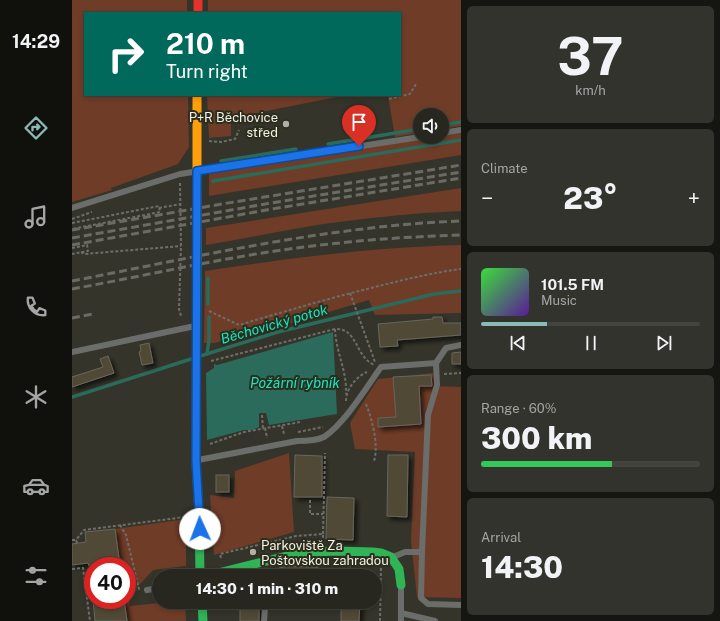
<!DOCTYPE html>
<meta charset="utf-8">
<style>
body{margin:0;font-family:"Public Sans",sans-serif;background:#33332d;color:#f1f3f6;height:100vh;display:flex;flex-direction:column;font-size:15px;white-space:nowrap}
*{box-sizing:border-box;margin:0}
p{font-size:13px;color:#a4a5a5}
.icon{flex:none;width:22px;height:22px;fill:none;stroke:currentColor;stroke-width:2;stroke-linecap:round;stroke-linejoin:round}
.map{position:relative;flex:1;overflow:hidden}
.sheet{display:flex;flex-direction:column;gap:6px;padding:6px;background:#151512;width:259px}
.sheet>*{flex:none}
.guide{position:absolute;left:12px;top:12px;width:317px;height:84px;border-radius:0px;box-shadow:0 2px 6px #0003,0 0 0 1px #43443e;background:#00695c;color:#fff;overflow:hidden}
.buttons{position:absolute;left:341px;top:108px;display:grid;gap:8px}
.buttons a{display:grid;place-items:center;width:36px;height:36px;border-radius:50%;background:#272720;box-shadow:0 2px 6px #0003,0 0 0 1px #43443e;font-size:20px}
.speed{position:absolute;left:12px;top:557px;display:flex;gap:8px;font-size:20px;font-weight:700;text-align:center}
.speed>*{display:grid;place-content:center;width:52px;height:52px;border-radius:50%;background:#272720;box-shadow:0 2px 6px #0003,0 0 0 1px #43443e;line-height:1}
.speed .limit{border:6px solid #d22;background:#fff;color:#111}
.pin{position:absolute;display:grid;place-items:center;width:34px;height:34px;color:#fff;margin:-41px -17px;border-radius:50% 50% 50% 0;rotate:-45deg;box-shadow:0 0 4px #0007}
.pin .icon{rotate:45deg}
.me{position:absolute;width:44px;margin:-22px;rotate:358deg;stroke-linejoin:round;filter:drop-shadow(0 0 3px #0008)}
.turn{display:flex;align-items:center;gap:14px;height:84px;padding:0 16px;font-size:18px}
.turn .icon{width:52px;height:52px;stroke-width:2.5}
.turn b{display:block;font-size:28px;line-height:34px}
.big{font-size:30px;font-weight:800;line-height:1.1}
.sheet .tile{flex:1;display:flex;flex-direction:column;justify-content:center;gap:6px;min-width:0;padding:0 14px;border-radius:6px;background:#33332d}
.sheet .dial{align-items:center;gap:0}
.dial b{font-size:52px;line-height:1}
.song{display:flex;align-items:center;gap:12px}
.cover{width:48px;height:48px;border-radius:6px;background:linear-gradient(135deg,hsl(120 70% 55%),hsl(270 70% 35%))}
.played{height:4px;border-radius:2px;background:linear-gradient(90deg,#8bbbb9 30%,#43443e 30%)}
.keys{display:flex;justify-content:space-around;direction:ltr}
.heat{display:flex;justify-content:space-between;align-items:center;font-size:22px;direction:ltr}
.charge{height:6px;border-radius:3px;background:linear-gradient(90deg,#34c759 60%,#43443e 0)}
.trip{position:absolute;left:80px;top:569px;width:230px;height:40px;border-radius:20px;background:#272720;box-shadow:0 2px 6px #0003,0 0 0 1px #43443e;font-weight:800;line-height:40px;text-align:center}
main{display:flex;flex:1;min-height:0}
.dock{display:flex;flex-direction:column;width:72px;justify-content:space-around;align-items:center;background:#10100d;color:#a4a5a5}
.dock .icon{width:28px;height:28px}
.dock .active{color:#8bbbb9}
.dock b{font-size:18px;color:#f1f3f6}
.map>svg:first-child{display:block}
.green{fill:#6f3c27;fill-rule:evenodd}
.water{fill:#2a6b5b}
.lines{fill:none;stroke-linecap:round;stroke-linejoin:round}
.stream{stroke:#2a6b5b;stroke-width:3.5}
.building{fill:#504936;stroke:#68665e;filter:url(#shadow)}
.path{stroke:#6d6e6a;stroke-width:2;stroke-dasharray:3 2;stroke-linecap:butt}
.lane{stroke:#6b6d6a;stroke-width:6}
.fast{stroke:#30b455;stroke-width:9}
.slow{stroke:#ff9f0a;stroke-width:9}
.jam{stroke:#e5322d;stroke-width:9}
.rail{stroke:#6b6b66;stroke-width:3;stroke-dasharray:8 4;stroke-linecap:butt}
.route-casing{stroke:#114b97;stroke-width:10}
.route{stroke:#1a73e8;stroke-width:7}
.poi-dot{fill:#b0b0a6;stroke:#2d2d1d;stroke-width:1.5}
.labels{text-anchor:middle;stroke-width:4;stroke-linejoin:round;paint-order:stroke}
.poi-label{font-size:13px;fill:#f2f2e8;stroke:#2d2d1d;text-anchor:end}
.water-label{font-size:14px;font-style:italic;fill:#0fe9c5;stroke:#2d2d1d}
</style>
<main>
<nav class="dock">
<b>14:29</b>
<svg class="icon active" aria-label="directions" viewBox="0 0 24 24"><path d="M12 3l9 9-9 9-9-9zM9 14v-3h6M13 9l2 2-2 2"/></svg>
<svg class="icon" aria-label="music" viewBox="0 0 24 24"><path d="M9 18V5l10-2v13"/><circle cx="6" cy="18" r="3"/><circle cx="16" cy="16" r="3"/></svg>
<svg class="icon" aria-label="phone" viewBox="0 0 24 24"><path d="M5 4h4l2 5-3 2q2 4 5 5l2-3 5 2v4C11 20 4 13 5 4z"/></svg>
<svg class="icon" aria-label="climate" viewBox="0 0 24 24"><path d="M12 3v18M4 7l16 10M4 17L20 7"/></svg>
<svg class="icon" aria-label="car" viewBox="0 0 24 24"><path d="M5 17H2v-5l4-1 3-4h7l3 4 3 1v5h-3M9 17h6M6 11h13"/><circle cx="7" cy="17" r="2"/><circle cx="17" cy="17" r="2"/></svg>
<svg class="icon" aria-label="filters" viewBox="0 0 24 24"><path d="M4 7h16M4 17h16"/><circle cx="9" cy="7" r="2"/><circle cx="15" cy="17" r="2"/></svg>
</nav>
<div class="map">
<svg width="389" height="621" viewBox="0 0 389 621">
<defs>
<filter id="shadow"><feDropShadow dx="3.5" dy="3.5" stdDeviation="2" flood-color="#0009"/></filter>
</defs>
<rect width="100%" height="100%" fill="#34342a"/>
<!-- green -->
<g class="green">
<path d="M 0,0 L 115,0 L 115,13 L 13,13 L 13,95 L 116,95 L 117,147 L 106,164 L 39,188 L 40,190 L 0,202 Z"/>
<path d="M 136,0 L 389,0 L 389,126 L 370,129 L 370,115 L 348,115 L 348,133 L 323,137 L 316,95 L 328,95 L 328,13 L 136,13 Z"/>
<path d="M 135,95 L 275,95 L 159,118 L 159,136 L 137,138 Z"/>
<path d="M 389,133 L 389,155 L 137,196 L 137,173 L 363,137 L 370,137 L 370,136 Z"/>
<path d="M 389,188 L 389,211 C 341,213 293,218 245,225 C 208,231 171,239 134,245 L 134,228 Z"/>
<path d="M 389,245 L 389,313 L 303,315 L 297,300 L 213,325 L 142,343 L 132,343 L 133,271 C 218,258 303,247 389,245 Z"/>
<path d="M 361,373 L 362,386 L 389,387 L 389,598 L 345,597 L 339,541 L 343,452 L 283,449 L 278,423 L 306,379 ZM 359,375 L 360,385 L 333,387 L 348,402 L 349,424 L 306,427 L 306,418 L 324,417 L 321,377 Z"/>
<path d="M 217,453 L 222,532 L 142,555 L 138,495 L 162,498 L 163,471 Z"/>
<path d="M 114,519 L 114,566 L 81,570 L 57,596 L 58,606 L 97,602 L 113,602 L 114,621 L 55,621 L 52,600 L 55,600 L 55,566 L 48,566 L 43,529 Z"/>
</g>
<!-- water -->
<path class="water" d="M 261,332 L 265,414 L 197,425 L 194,413 L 187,413 L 187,427 L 180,430 L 172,430 L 135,440 L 134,373 L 142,368 L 142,364 L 145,365 Z"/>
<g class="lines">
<!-- stream -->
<g class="stream">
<path d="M 370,125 L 389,122"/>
<path d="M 256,144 L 348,129"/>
<path d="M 149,161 L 224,149"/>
<path d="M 141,181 L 389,140"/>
<path d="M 136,278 L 136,304"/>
<path d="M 135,354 L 137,340 L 137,317"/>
<path d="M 128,356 L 206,332 L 362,294 L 389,291"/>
<path d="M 0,397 L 119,359"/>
</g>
</g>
<!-- building -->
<g class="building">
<path d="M 361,317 L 370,317 L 371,323 L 389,323 L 389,335 L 325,340 L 326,346 L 308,347 L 306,324 L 361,319 Z"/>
<path d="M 77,343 L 81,363 L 70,365 L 67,352 L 69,351 L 68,345 Z"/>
<path d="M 389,352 L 389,364 L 380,364 L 380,353 Z"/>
<path d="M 36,356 L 42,373 L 0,387 L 0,377 L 31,367 L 28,359 Z"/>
<path d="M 359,375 L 360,386 L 347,386 L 349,424 L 306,427 L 306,418 L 324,417 L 321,377 Z"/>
<path d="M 223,455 L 250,456 L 250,497 L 222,497 Z"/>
<path d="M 316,455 L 336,455 L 335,517 L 315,516 Z"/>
<rect x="144" y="475" width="13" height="17"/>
<path d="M 255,497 L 282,498 L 281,540 L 254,539 Z"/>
<path d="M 43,529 L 48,566 L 17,566 L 16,563 L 0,565 L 0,544 L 14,542 L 13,532 Z"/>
<path d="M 215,566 L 246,567 L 246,576 L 207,576 L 207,568 Z"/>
<path d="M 21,600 L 52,600 L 55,621 L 23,621 Z"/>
<rect x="168" y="602" width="19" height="19"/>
<path d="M 269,602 L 288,602 L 287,621 L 269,621 Z"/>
</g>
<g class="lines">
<!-- path -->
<g class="path">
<path d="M 317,99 L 338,94 L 344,84"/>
<path d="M 137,141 L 149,142 L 163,139 L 167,130"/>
<path d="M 108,183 L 109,246 L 107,309 L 109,316"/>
<path d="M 87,208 L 109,204"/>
<path d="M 0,219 L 20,212"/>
<path d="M 0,223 L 87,206 L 88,212 L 0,229"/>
<path d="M 0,248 L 15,245 L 16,251 L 0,254"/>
<path d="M 9,252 L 12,254 L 109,246"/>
<path d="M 278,293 L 303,362"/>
<path d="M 137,311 L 167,325 C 204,314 241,303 279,293 C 316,284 351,274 389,269"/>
<path d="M 263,329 C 264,353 275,370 274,394"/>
<path d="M 139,361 L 263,329 C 286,328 282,355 302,365"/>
<path d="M 372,374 L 389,373"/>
<path d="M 274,401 C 274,389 284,377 295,372"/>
<path d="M 294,404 C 300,419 307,445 302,461"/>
<path d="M 190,415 L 191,429"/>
<path d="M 210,426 L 212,434"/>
<path d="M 193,428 L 195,438"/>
<path d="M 226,432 L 251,427"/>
<path d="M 138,444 L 172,432 L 228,422"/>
<path d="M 238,500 L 238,514 L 251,514"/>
<path d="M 48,525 L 54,535 L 67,589 L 55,592"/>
<path d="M 251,534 L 253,453"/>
<path d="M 0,540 L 4,540"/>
<path d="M 5,543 L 4,540 L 12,530 L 113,517"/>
<path d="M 149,558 L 148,554 L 224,536 L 251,534 L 251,538"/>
<path d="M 0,569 L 11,568 L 18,621"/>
<path d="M 273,576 L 279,564"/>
<path d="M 15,597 L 20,596"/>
<path d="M 308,621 L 309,568"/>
</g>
<!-- lane -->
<g class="lane">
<path d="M 370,133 L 389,130"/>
<path d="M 0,208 L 108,174 L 348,137"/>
<path d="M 0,352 L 123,326"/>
<path d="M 126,460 L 225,441 C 234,441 244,441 252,437 C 273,423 294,388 309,367 L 364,363"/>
<path d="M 350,552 L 349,598 L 356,604 L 389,605"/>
<path d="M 321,557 L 333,552 L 350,552 L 356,415 L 365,385 L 364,363 L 374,348 L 389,345"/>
<path d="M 75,590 L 87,588"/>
<path d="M 329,613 L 363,621"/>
<path d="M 192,621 L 193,608"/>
<path d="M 329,621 L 329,586"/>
</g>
<!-- fast -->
<g class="fast">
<path d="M 125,258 L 124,461 L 127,513 L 128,576"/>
<path d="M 134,576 L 227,553 L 264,551 L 301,552 L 309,553 L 319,557 L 327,569 L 329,585"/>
<path d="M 130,602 L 131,621"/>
</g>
<!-- slow -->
<path class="slow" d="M 125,258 L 125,95"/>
<!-- jam -->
<path class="jam" d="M 126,0 L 126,13"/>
<!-- rail -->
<g class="rail">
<path d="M 0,230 L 150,204 L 389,165"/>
<path d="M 0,238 L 199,203 L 389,172"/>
<path d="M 0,245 L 200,209 L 389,178"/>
<path d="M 0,281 C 129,256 257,226 389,221"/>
<path d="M 0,289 C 61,278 123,264 184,254 C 252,243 320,237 389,235"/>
<path d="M 0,318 L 21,314"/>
</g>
</g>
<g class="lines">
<!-- route casing -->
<g class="route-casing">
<path id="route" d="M 128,529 L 124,461 L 125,171 L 287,146"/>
</g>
<!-- route -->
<use href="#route" class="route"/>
</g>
<!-- markers -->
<g class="poi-dot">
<circle cx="214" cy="124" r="4"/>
<circle cx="181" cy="552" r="4"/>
</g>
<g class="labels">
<!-- poi labels -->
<g class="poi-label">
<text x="206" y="122">P+R Běchovice<tspan x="206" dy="15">střed</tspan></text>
<text x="189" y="550" text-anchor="start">Parkoviště Za<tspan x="189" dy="15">Poštovskou zahradou</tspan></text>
</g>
<!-- water labels -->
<g class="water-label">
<text transform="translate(202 324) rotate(-16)" y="5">Běchovický potok</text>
<text x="223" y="388">Požární rybník</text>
</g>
</g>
</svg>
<div class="buttons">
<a><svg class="icon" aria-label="sound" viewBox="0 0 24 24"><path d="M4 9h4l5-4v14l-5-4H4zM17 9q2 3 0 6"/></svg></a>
</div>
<div class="speed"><div class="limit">40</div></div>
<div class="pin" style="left:287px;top:146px;background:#d93025"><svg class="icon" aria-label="arrive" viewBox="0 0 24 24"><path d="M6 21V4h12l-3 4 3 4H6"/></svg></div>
<svg class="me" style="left:128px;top:529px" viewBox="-20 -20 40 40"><circle r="19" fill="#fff"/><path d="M0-13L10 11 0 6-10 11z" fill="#1a73e8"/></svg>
<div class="trip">14:30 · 1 min · 310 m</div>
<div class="guide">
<div class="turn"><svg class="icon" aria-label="right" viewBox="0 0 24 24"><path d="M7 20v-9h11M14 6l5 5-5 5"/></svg><div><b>210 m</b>Turn right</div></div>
</div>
</div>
<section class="sheet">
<div class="tile dial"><b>37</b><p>km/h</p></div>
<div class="tile"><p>Climate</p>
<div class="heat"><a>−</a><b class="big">23°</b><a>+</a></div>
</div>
<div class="tile">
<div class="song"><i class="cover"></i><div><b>101.5 FM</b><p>Music</p></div></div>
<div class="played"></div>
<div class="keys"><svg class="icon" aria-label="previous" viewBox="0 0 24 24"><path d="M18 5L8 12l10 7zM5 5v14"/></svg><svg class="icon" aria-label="pause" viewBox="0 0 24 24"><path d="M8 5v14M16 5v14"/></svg><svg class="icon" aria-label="next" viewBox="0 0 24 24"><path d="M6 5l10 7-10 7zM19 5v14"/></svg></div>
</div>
<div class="tile"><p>Range · 60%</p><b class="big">300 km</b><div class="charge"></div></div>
<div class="tile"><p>Arrival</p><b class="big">14:30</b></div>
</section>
</main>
